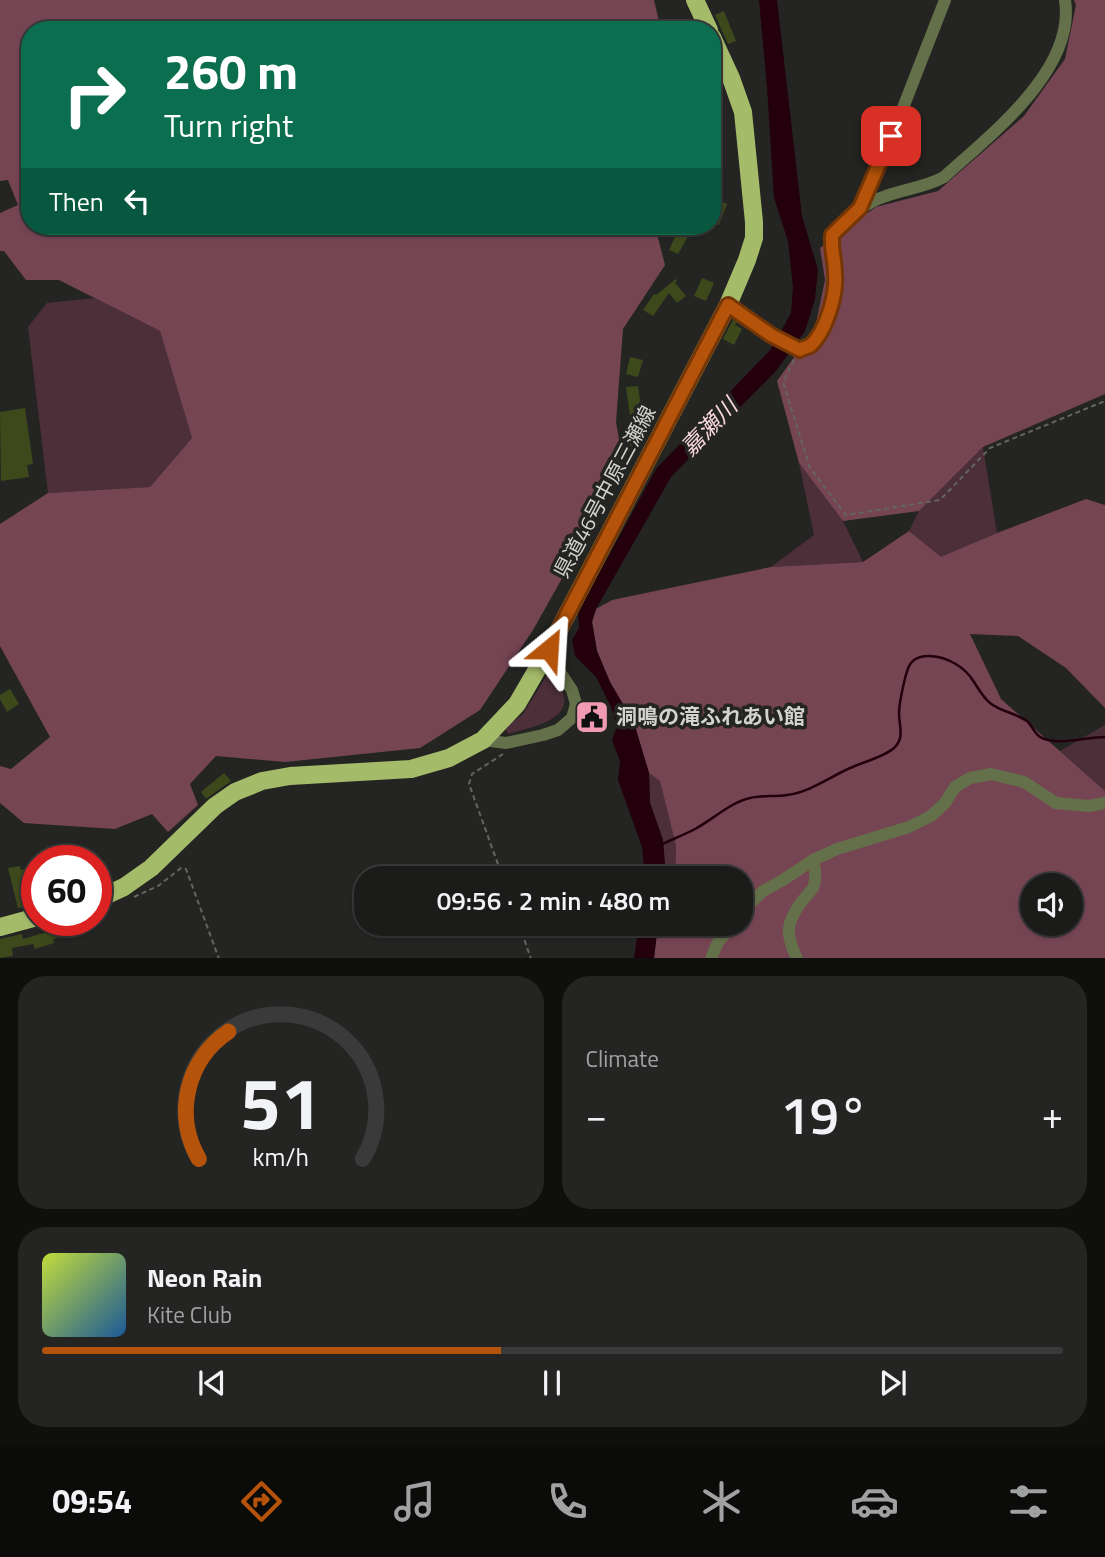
<!DOCTYPE html>
<meta charset="utf-8">
<style>
body{margin:0;font-family:"Titillium Web","Noto Sans JP",sans-serif;background:#242523;color:#f1f3f6;height:100vh;display:flex;flex-direction:column;font-size:26px;white-space:nowrap}
*{box-sizing:border-box;margin:0}
p{font-size:23px;color:#a0a1a2}
.icon{flex:none;width:38px;height:38px;fill:none;stroke:currentColor;stroke-width:2;stroke-linecap:round;stroke-linejoin:round}
.map{position:relative;height:958px;overflow:hidden}
.side{display:flex;flex-direction:column;gap:18px;padding:18px;background:#0f0f0e;flex:1}
.side>*{flex:none}
.guide{position:absolute;left:21px;top:21px;width:700px;height:214px;border-radius:28px;box-shadow:0 2px 5px #0004,0 0 0 2px #393a39;background:#0b6e4f;color:#fff;overflow:hidden}
.tools{position:absolute;left:1020px;top:873px;display:grid;gap:14px}
.tools a{display:grid;place-items:center;width:63px;height:63px;border-radius:50%;background:#1b1c1a;box-shadow:0 2px 5px #0004,0 0 0 2px #393a39;font-size:35px}
.speed{position:absolute;left:21px;top:845px;display:flex;gap:14px;font-size:35px;font-weight:700;text-align:center}
.speed>*{display:grid;place-content:center;width:91px;height:91px;border-radius:50%;background:#1b1c1a;box-shadow:0 2px 5px #0004,0 0 0 2px #393a39;line-height:1}
.speed .limit{border:10px solid #d22;background:#fff;color:#111}
.pin{position:absolute;display:grid;place-items:center;width:60px;height:60px;color:#fff;margin:-30px;border-radius:14px;box-shadow:0 4px 10px #0006}
.me{position:absolute;width:77px;margin:-38px;rotate:27deg;stroke-linejoin:round;filter:drop-shadow(0 0 5px #0008)}
.turn{display:flex;align-items:center;gap:24px;height:147px;padding:0 28px;font-size:32px}
.turn .icon{width:91px;height:91px;stroke-width:2.5}
.turn b{display:block;font-size:49px;line-height:60px}
.then{display:flex;align-items:center;height:66px;padding:0 28px;background:#0003;gap:14px;font-size:26px}
.big{font-size:52px;font-weight:600;line-height:1.1}
.side .widget{flex:1;display:flex;flex-direction:column;justify-content:center;gap:10px;min-width:0;padding:0 24px;border-radius:28px;background:#242523}
.side .dial{align-items:center;gap:0}
.dial svg{height:182px;overflow:visible;fill:none;stroke:#393a39;stroke-width:7;stroke-linecap:round;text-anchor:middle}
.dial text{fill:#f1f3f6;stroke:none}
.song{display:flex;align-items:center;gap:21px}
.cover{width:84px;height:84px;border-radius:10px;background:linear-gradient(135deg,hsl(70 70% 55%),hsl(210 70% 35%))}
.played{height:7px;border-radius:4px;background:linear-gradient(90deg,#b45309 45%,#393a39 45%)}
.keys{display:flex;justify-content:space-around;direction:ltr}
.heat{display:flex;justify-content:space-between;align-items:center;font-size:38px;direction:ltr}
.side .tiles{flex:1;display:grid;gap:18px;grid-template-columns:1fr 1fr}
.widget:last-child{grid-column:span 2}
.trip{position:absolute;left:354px;top:866px;width:399px;height:70px;border-radius:28px;background:#1b1c1a;box-shadow:0 2px 5px #0004,0 0 0 2px #393a39;font-weight:600;line-height:70px;text-align:center}
.dock{display:flex;height:112px;justify-content:space-around;align-items:center;background:#0b0b0a;color:#a0a1a2}
.dock .icon{width:49px;height:49px}
.dock .on{color:#b45309}
.dock b{font-size:32px;color:#f1f3f6}
.map>svg:first-child{display:block}
.green{fill:#4c2f38}
.forest{fill:#764554;fill-rule:evenodd}
.water{fill:#23000c}
.lines{fill:none;stroke-linecap:round;stroke-linejoin:round}
.stream{stroke:#23000c;stroke-width:2.5}
.building{fill:#3d491b}
.path{stroke:#646562;stroke-width:2;stroke-dasharray:5 3.5;stroke-linecap:butt}
.minor{stroke:#647049;stroke-width:12}
.primary{stroke:#a4bb6a;stroke-width:18}
.route-casing{stroke:#753606;stroke-width:18}
.route{stroke:#b45309;stroke-width:12}
.labels{text-anchor:middle;stroke-width:7;stroke-linejoin:round;paint-order:stroke}
.street-label{font-size:21px;fill:#d2d3d1;stroke:#242522}
.poi-label{font-size:21px;font-weight:bold;fill:#d2d3d1;stroke:#242522;text-anchor:start}
.water-label{font-size:23px;font-style:italic;fill:#f9d7e0;stroke:#242522}
</style>
<div class="map">
<svg width="1105" height="959" viewBox="0 0 1105 959">
<rect width="100%" height="100%" fill="#242522"/>
<!-- green -->
<g class="green">
<path d="M 94,298 L 160,331 L 192,438 L 150,487 L 48,493 L 28,327 L 47,303 Z"/>
<path d="M 983,447 L 997,533 L 941,558 L 909,531 L 919,511 Z"/>
<path d="M 799,463 L 843,521 L 863,562 L 771,567 L 814,535 Z"/>
<path d="M 553,674 C 556,680 561,686 563,693 C 573,721 527,728 508,734 L 505,728 L 523,714 L 547,675 Z"/>
<path d="M 1105,725 L 1105,791 L 1060,751 Z"/>
<path d="M 649,773 L 660,780 L 676,846 L 675,878 L 666,878 L 663,840 L 650,803 Z"/>
</g>
<!-- forest -->
<g class="forest">
<path d="M 0,0 L 654,0 L 661,30 L 30,30 L 30,226 L 655,226 L 665,265 L 623,329 L 616,422 L 624,468 L 533,630 L 480,710 L 420,748 L 285,762 L 216,756 L 190,784 L 198,805 L 168,832 L 152,814 L 115,829 L 24,823 L 0,803 L 0,766 L 11,769 L 50,737 L 0,646 L 0,524 L 48,493 L 150,487 L 192,438 L 160,331 L 59,280 L 26,280 L 4,251 L 0,251 L 0,213 L 18,205 L 8,180 L 0,181 Z"/>
<path d="M 1074,0 L 1105,0 L 1105,394 L 983,447 L 919,511 L 843,521 L 799,463 L 777,381 L 815,328 L 825,280 L 820,248 L 876,207 L 938,191 L 1024,116 L 1065,59 L 1076,5 Z"/>
<path d="M 1086,499 L 1105,505 L 1105,708 L 1066,668 L 1018,636 L 970,634 L 1001,699 L 1105,791 L 1105,958 L 654,958 L 658,924 L 740,924 L 740,878 L 675,878 L 676,846 L 660,781 L 649,773 L 634,723 L 610,682 L 597,651 L 592,622 L 596,609 L 612,600 L 771,567 L 863,562 L 909,531 L 941,557 L 997,533 ZM 1032,886 L 1071,886 L 1071,924 L 1032,924 Z"/>
</g>
<!-- water -->
<g class="water">
<path d="M 759,0 L 777,0 L 802,216 L 818,270 L 815,299 L 805,331 L 776,371 L 671,477 L 596,609 L 592,622 L 597,651 L 610,682 L 634,723 L 649,773 L 650,803 L 663,840 L 666,878 L 645,878 L 642,847 L 618,780 L 620,761 L 612,740 L 617,726 L 611,707 L 596,677 L 575,656 L 572,640 L 579,628 L 578,612 L 656,469 L 771,349 L 791,313 L 793,287 L 788,241 L 774,198 L 767,87 Z"/>
<path d="M 639,924 L 658,924 L 654,958 L 634,958 Z"/>
</g>
<g class="lines">
<!-- stream -->
<path class="stream" d="M 661,845 C 672,839 684,835 695,829 C 712,820 731,802 750,798 C 762,795 775,797 787,795 C 810,792 830,777 850,768 C 863,762 884,757 894,748 C 905,738 899,726 899,713 C 899,705 901,696 903,687 C 907,670 908,655 930,656 C 948,657 965,667 974,682 C 979,690 983,697 990,703 C 1001,712 1017,713 1028,722 C 1033,727 1035,735 1042,738 C 1061,746 1085,737 1105,737"/>
</g>
<!-- building -->
<g class="building">
<path d="M 724,11 L 736,41 L 728,44 L 715,15 Z"/>
<path d="M 719,201 L 727,204 L 719,225 L 712,223 L 712,219 Z"/>
<path d="M 680,226 L 694,226 L 678,254 L 669,250 Z"/>
<path d="M 702,278 L 714,283 L 706,301 L 694,296 Z"/>
<path d="M 676,279 L 677,280 L 675,283 L 686,296 L 677,303 L 669,293 L 653,316 L 643,310 L 654,294 L 656,295 Z"/>
<path d="M 733,320 L 737,322 L 735,325 L 742,329 L 734,345 L 723,339 Z"/>
<path d="M 630,357 L 643,360 L 638,377 L 626,374 Z"/>
<path d="M 638,386 L 642,414 L 644,415 L 638,439 L 637,454 L 627,453 L 630,432 L 626,431 L 630,416 L 626,387 Z"/>
<path d="M 25,408 L 33,464 L 27,465 L 29,477 L 1,481 L 0,412 Z"/>
<path d="M 10,689 L 19,704 L 7,712 L 0,699 L 0,695 Z"/>
<path d="M 593,708 L 601,721 L 590,727 L 583,713 Z"/>
<path d="M 224,773 L 231,781 L 206,799 L 201,792 Z"/>
<path d="M 20,866 L 21,870 L 37,866 L 37,880 L 26,883 L 31,906 L 18,908 L 8,868 Z"/>
<path d="M 70,920 L 76,920 L 79,931 L 53,939 L 54,943 L 35,949 L 33,944 L 12,948 L 13,956 L 0,958 L 0,939 L 22,934 L 23,939 L 61,928 L 60,923 Z"/>
</g>
<g class="lines">
<!-- path -->
<g class="path">
<path d="M 794,360 L 783,382 L 810,468 L 846,515 L 940,500 L 990,448 L 1105,401"/>
<path d="M 503,754 L 472,774 L 469,784 L 503,878"/>
<path d="M 134,897 L 158,886 L 181,868 L 186,869 L 219,959"/>
<path d="M 519,924 L 531,959"/>
</g>
<!-- minor -->
<g class="minor">
<path d="M 861,208 L 901,113 L 945,0"/>
<path d="M 728,305 L 771,336 L 800,350 L 810,346 L 823,328 L 835,294 L 836,272 L 831,250 L 832,235 C 848,220 863,203 886,196 C 905,189 926,187 944,177 C 990,135 1076,70 1065,0"/>
<path d="M 483,740 L 506,743 L 543,735 L 558,730 L 572,718 L 576,704 L 572,690 L 558,669 L 549,649"/>
<path d="M 740,913 L 763,891 L 783,880 L 813,860 L 837,849 L 909,827 L 931,816 L 945,803 L 955,787 L 970,778 L 991,774 L 1024,782 L 1056,803 L 1089,806 L 1105,803"/>
<path d="M 711,959 L 717,944 L 732,924"/>
<path d="M 797,959 C 785,933 786,923 802,901 C 806,897 810,892 813,888 C 817,878 815,869 813,860"/>
</g>
<!-- primary -->
<g class="primary">
<path d="M 695,0 L 709,30"/>
<path d="M 96,900 L 124,887 L 151,868 L 215,806 L 235,792 L 262,781 L 290,776 L 411,769 L 449,758 L 483,740 L 517,704 L 549,649 L 728,305 L 747,260 L 754,238 L 754,222 L 743,112 L 731,78 L 712,37"/>
<path d="M 0,927 L 37,917"/>
</g>
</g>
<g class="lines">
<!-- route casing -->
<g class="route-casing">
<path id="route" d="M 549,649 L 728,305 L 771,335 L 800,350 C 801,349 809,346 810,346 C 826,332 837,294 835,274 C 835,260 831,251 832,235 L 860,208 L 891,136"/>
</g>
<!-- route -->
<use href="#route" class="route"/>
</g>
<!-- icons -->
<defs>
<g id="civic-square" transform="scale(1.75)"><rect x="-9" y="-9" width="18" height="18" rx="4" fill="#f19ab3" stroke="#242522"/><path d="M-.6-6.5H3V-4.5H.6V-3L4-1V1h2V6H-6V1h2V-1L-.6-3ZM-1.2 2.5V6h2.4V2.5Z" fill="#111"/></g>
</defs>
<g fill-rule="evenodd">
<use href="#civic-square" x="592" y="717"/>
</g>
<g class="labels">
<!-- street labels -->
<g class="street-label">
<text transform="translate(605 492) rotate(-62)" y="7">県道46号中原三瀬線</text>
</g>
<!-- poi labels -->
<g class="poi-label">
<text x="616" y="724">洞鳴の滝ふれあい館</text>
</g>
<!-- water labels -->
<g class="water-label">
<text transform="translate(709 427) rotate(-46)" y="8">嘉瀬川</text>
</g>
</g>
</svg>
<div class="tools">
<a><svg class="icon" aria-label="sound" viewBox="0 0 24 24"><path d="M4 9h4l5-4v14l-5-4H4zM17 9q2 3 0 6"/></svg></a>
</div>
<div class="speed"><div class="limit">60</div></div>
<div class="pin" style="left:891px;top:136px;background:#d93025"><svg class="icon" aria-label="arrive" viewBox="0 0 24 24"><path d="M6 21V4h12l-3 4 3 4H6"/></svg></div>
<svg class="me" style="left:549px;top:649px" viewBox="-20 -20 40 40"><path d="M0-17L14 15 0 8-14 15z" fill="#b45309" stroke="#fff" stroke-width="4"/></svg>
<div class="trip">09:56 · 2 min · 480 m</div>
<div class="guide">
<div class="turn"><svg class="icon" aria-label="right" viewBox="0 0 24 24"><path d="M7 20v-9h11M14 6l5 5-5 5"/></svg><div><b>260 m</b>Turn right</div></div>
<div class="then">Then<svg class="icon" aria-label="left" viewBox="0 0 24 24"><path d="M17 20v-9H6M10 6l-5 5 5 5"/></svg></div>
</div>
</div>
<section class="side">
<div class="tiles">
<div class="widget dial"><svg viewBox="0 0 100 80">
<path d="M14 69A42 42 0 1 1 86 69"/>
<path d="M14 69A42 42 0 0 1 27 13" stroke="#b45309"/>
<text x="50" y="56" font-size="32" font-weight="700">51</text>
<text x="50" y="72" font-size="11">km/h</text>
</svg></div>
<div class="widget"><p>Climate</p>
<div class="heat"><a>−</a><b class="big">19°</b><a>+</a></div>
</div>
<div class="widget">
<div class="song"><i class="cover"></i><div><b>Neon Rain</b><p>Kite Club</p></div></div>
<div class="played"></div>
<div class="keys"><svg class="icon" aria-label="previous" viewBox="0 0 24 24"><path d="M18 5L8 12l10 7zM5 5v14"/></svg><svg class="icon" aria-label="pause" viewBox="0 0 24 24"><path d="M8 5v14M16 5v14"/></svg><svg class="icon" aria-label="next" viewBox="0 0 24 24"><path d="M6 5l10 7-10 7zM19 5v14"/></svg></div>
</div>
</div>
</section>
<nav class="dock">
<b>09:54</b>
<svg class="icon on" aria-label="directions" viewBox="0 0 24 24"><path d="M12 3l9 9-9 9-9-9zM9 14v-3h6M13 9l2 2-2 2"/></svg>
<svg class="icon" aria-label="music" viewBox="0 0 24 24"><path d="M9 18V5l10-2v13"/><circle cx="6" cy="18" r="3"/><circle cx="16" cy="16" r="3"/></svg>
<svg class="icon" aria-label="phone" viewBox="0 0 24 24"><path d="M5 4h4l2 5-3 2q2 4 5 5l2-3 5 2v4C11 20 4 13 5 4z"/></svg>
<svg class="icon" aria-label="climate" viewBox="0 0 24 24"><path d="M12 3v18M4 7l16 10M4 17L20 7"/></svg>
<svg class="icon" aria-label="car" viewBox="0 0 24 24"><path d="M5 17H2v-5l4-1 3-4h7l3 4 3 1v5h-3M9 17h6M6 11h13"/><circle cx="7" cy="17" r="2"/><circle cx="17" cy="17" r="2"/></svg>
<svg class="icon" aria-label="filters" viewBox="0 0 24 24"><path d="M4 7h16M4 17h16"/><circle cx="9" cy="7" r="2"/><circle cx="15" cy="17" r="2"/></svg>
</nav>
